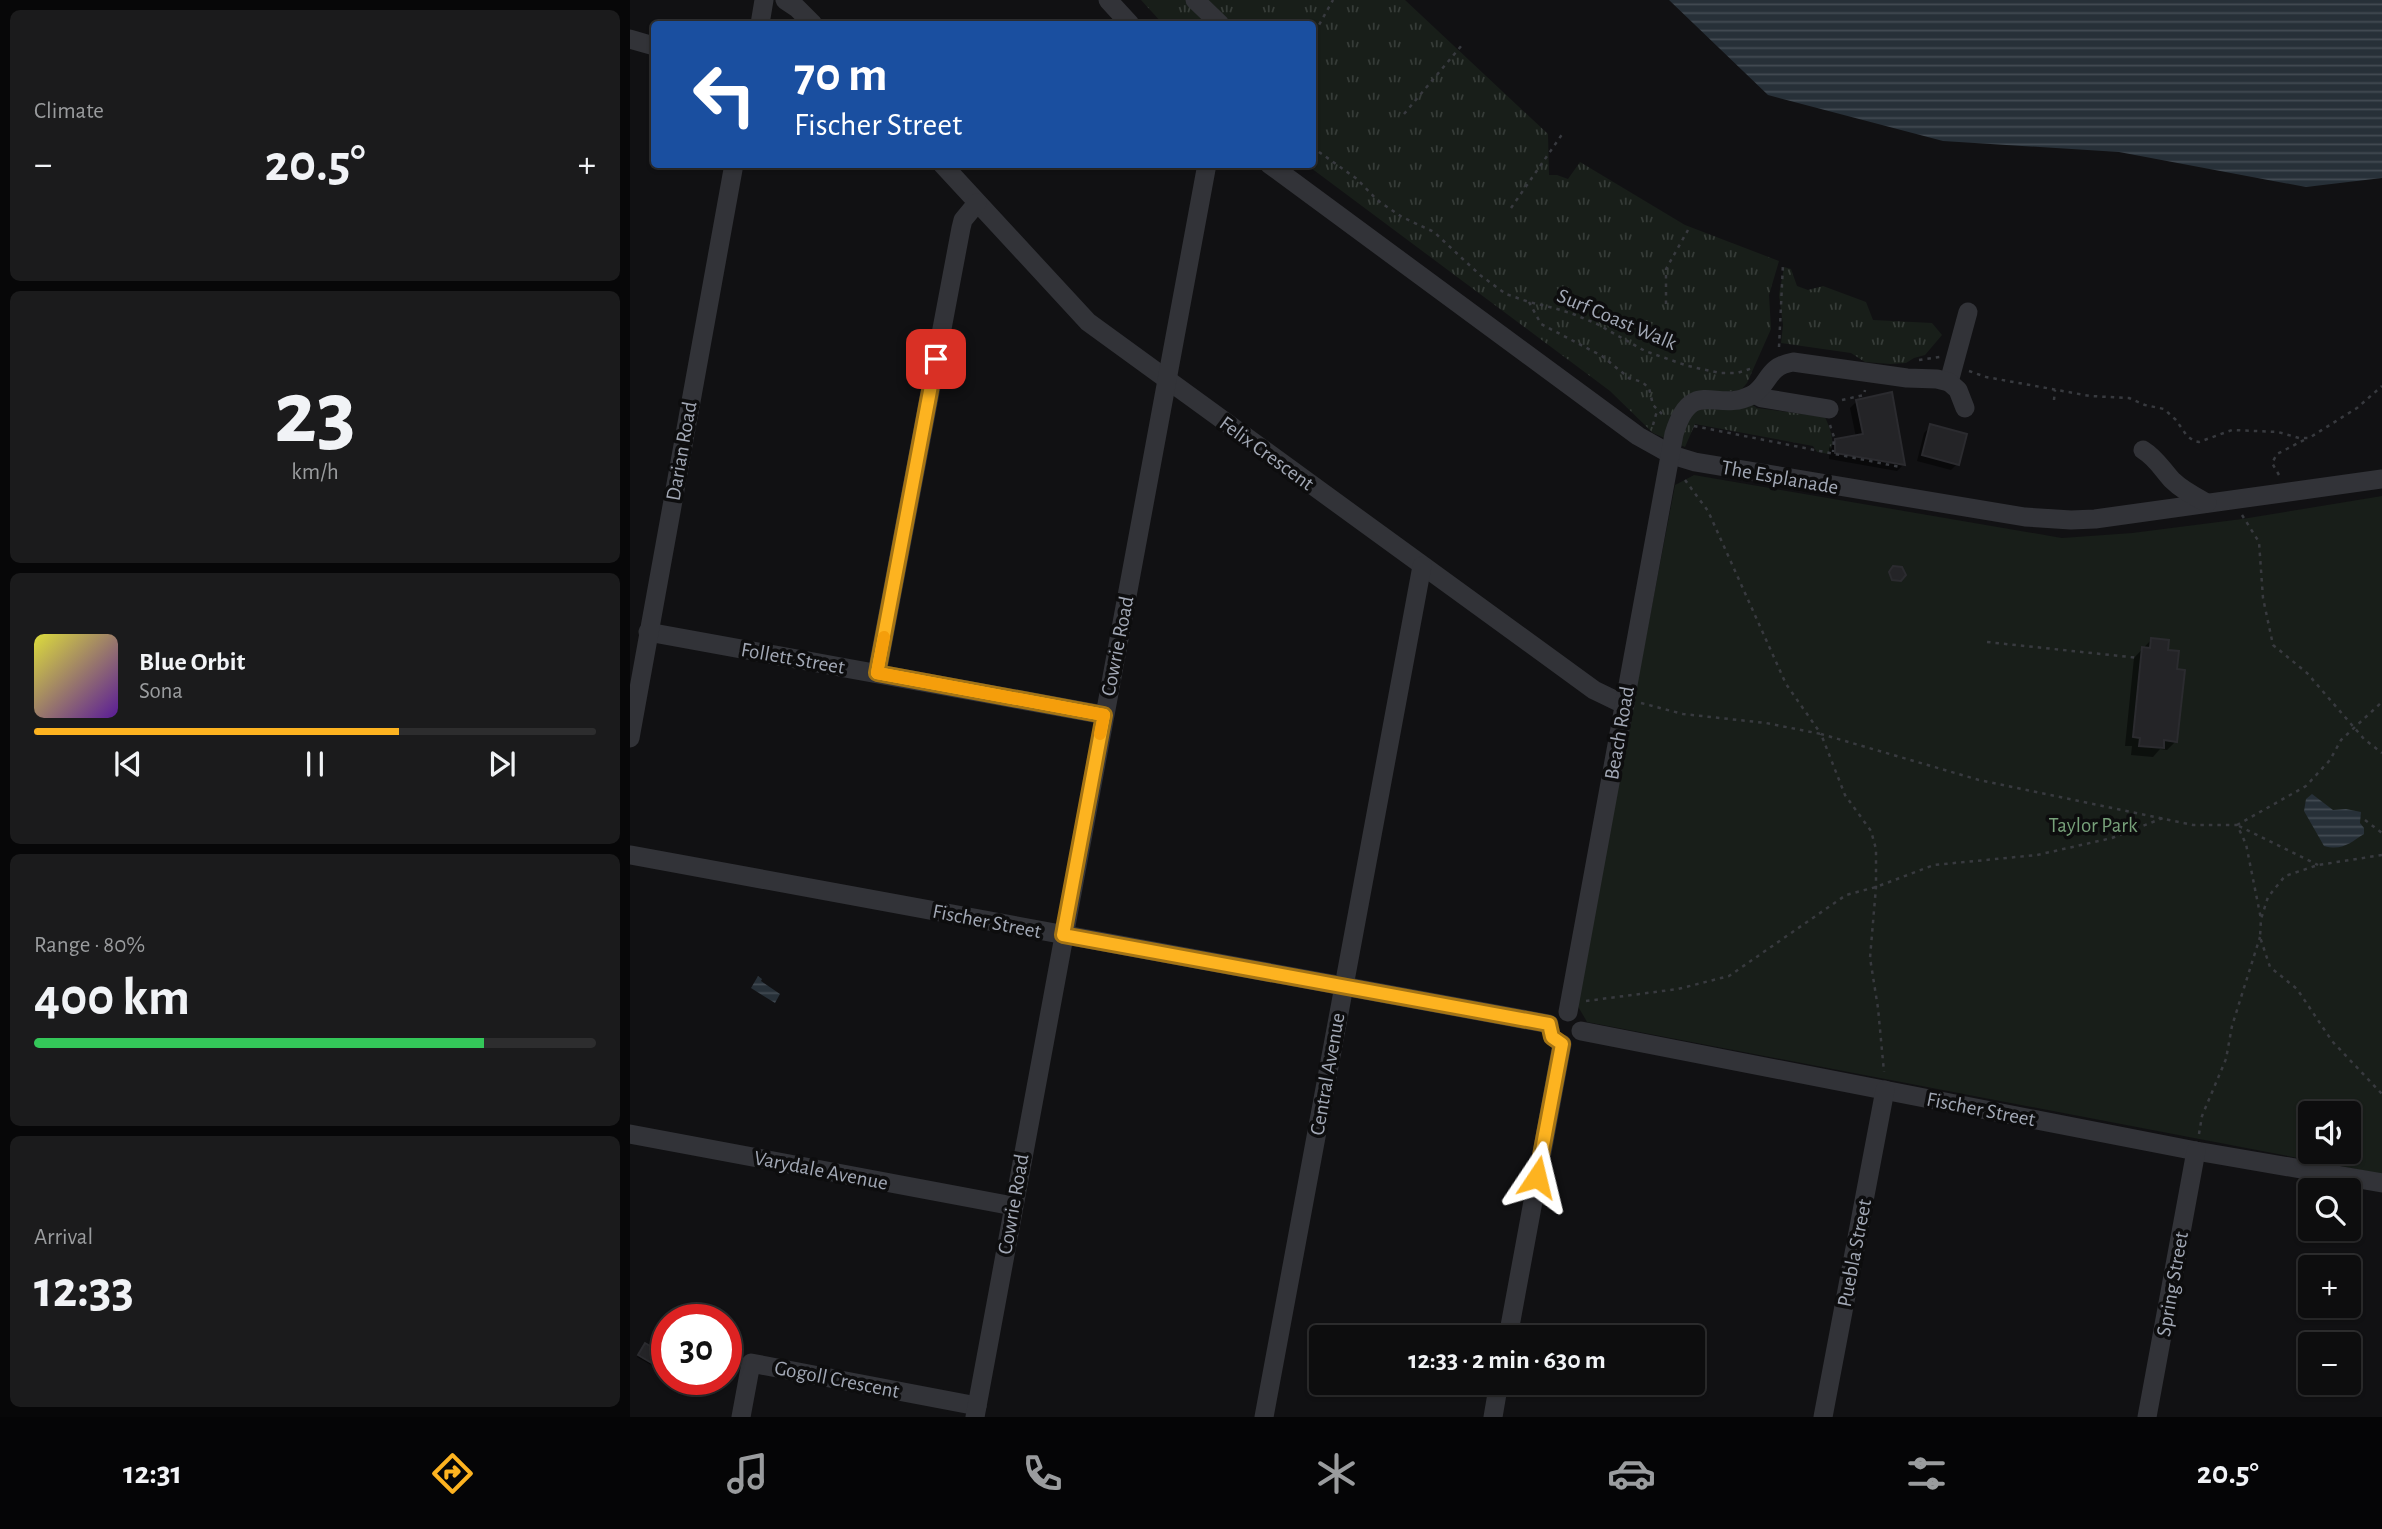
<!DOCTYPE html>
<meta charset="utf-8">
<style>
body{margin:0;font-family:"Alegreya Sans",sans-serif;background:#1b1b1c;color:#f1f3f6;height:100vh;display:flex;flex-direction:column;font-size:26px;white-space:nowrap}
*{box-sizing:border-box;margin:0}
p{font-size:23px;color:#9a9c9e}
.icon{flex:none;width:38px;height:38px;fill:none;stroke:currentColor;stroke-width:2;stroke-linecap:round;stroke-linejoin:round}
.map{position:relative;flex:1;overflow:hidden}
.panel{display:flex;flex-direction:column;gap:10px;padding:10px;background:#070708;width:630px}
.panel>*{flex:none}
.banner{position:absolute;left:21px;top:21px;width:665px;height:147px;border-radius:7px;box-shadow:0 2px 5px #0004,0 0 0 2px #2d2d2e;background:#1a4fa0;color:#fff;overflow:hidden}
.buttons{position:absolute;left:1668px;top:1101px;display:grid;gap:14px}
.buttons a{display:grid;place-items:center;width:63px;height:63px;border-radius:7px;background:#0d0d0e;box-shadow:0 2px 5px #0004,0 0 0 2px #2d2d2e;font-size:35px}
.speed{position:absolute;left:21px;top:1304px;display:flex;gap:14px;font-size:35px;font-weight:700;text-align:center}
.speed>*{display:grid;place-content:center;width:91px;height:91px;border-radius:50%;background:#0d0d0e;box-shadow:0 2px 5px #0004,0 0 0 2px #2d2d2e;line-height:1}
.speed .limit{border:10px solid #d22;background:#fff;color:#111}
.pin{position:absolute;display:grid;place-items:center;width:60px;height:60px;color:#fff;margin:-30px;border-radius:14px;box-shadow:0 4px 10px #0006}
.me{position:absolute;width:77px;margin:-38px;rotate:10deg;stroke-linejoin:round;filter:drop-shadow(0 0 5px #0008)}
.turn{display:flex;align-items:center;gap:24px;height:147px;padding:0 28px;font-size:32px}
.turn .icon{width:91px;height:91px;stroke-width:2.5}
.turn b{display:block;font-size:49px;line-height:60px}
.big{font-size:52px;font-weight:700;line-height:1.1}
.panel .tile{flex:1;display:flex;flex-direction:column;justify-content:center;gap:10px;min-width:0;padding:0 24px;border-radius:10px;background:#1b1b1c}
.panel .dial{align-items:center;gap:0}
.dial b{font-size:91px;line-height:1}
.song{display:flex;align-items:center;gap:21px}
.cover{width:84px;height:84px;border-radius:10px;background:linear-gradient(135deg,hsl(60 70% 55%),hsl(270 70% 35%))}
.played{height:7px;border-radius:4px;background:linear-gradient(90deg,#fdb320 65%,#2d2d2e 65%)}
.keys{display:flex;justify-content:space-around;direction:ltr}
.heat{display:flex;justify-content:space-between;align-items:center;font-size:38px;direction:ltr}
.charge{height:10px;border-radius:5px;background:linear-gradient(90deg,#34c759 80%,#2d2d2e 0)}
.trip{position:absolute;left:679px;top:1325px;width:396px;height:70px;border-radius:7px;background:#0d0d0e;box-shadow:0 2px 5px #0004,0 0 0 2px #2d2d2e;font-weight:700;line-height:70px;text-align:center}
.tab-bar{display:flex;height:112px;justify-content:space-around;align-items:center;background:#050506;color:#9a9c9e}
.tab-bar .icon{width:49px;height:49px}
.tab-bar .current{color:#fdb320}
.tab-bar b{font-size:32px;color:#f1f3f6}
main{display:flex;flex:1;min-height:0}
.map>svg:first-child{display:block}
.grass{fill:url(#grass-tufts)}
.green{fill:#181e19;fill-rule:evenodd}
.water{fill:url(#water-rules)}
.shadow{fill:#0007}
.building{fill:#242427;stroke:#2b2b2f;stroke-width:2}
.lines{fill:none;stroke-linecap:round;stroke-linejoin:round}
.path{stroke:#383a3f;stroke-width:2.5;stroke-dasharray:3.5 5;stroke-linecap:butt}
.minor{stroke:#323338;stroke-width:19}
.route-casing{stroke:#a47415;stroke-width:18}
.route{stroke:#fdb320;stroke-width:12}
.slow{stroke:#f59e0b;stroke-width:12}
.labels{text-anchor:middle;stroke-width:7;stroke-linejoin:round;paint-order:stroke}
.street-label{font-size:21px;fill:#a2a8b5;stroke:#0d0d0e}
.park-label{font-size:21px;fill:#77a17a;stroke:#0d0d0e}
</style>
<main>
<section class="panel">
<div class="tile"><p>Climate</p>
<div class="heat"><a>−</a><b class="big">20.5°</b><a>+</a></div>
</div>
<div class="tile dial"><b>23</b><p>km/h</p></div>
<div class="tile">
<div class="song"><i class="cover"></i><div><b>Blue Orbit</b><p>Sona</p></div></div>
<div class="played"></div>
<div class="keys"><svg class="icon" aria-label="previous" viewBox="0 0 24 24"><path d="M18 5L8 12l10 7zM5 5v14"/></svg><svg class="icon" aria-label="pause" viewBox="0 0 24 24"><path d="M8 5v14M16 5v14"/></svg><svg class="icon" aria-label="next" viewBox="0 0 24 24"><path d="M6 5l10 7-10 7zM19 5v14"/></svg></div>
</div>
<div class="tile"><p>Range · 80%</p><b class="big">400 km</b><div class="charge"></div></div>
<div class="tile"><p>Arrival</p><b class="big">12:33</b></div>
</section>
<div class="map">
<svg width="1752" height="1417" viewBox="0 0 1752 1417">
<defs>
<pattern id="grass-tufts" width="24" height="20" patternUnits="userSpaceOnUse" patternTransform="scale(1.75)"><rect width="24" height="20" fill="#181e19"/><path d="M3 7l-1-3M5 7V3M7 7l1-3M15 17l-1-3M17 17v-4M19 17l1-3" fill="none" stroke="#363c38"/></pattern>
<pattern id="water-rules" width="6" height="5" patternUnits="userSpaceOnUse" patternTransform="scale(1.75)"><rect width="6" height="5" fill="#273038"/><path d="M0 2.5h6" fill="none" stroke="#434b53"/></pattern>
</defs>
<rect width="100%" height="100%" fill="#111113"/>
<!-- grass -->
<g class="grass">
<path d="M 511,0 L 775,0 L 918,134 L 919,175 L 927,175 L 938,179 L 950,162 L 1055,225 L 1149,261 L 1139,295 L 1141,329 L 1117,383 L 1111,390 L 1054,397 L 1060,411 L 1120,403 L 1127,408 L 1195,417 C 1200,429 1206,441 1199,454 L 1187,452 L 1183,446 L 1065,424 L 1055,447 L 1023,433 L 980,391 L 677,165 L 682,164 L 682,24 L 533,24 Z"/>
<path d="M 1154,267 L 1161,269 L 1167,286 L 1178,290 L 1193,286 L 1236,302 L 1243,320 L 1302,323 L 1312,335 L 1295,355 L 1284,358 L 1276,363 L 1260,364 L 1235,362 L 1221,353 L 1151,343 L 1153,325 L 1149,295 Z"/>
</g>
<!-- green -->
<path class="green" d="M 1064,475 L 1432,538 L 1502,533 L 1612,519 L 1752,496 L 1752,1174 L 957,1022 L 946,1003 L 1045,485 ZM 1680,1113 L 1718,1113 L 1718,1152 L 1680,1152 Z"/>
<!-- water -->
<g class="water">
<path d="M 1039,0 L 1752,0 L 1752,178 L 1676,187 L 1489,152 L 1313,141 L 1138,95 Z"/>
<path d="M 1682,794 L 1703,810 L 1716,809 L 1731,812 L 1730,823 L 1734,828 L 1734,834 C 1720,843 1712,851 1694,846 L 1674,811 L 1676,799 Z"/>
<path d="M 128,976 L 132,979 L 131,981 L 150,994 L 145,1003 L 121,988 Z"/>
</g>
<!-- shadow -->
<g class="shadow">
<path d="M 1227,401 L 1274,464 L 1267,471 L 1199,459 L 1199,448 L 1205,441 L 1226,437 L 1220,408 Z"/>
<path d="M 1301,426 L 1327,464 L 1321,470 L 1287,461 L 1294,433 Z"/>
<path d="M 1521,640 L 1536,652 L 1546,741 L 1537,750 L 1530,749 L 1523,757 L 1501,755 L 1502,746 L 1495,746 L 1504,658 Z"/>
<path d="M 13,1347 L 37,1358 L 37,1374 L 7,1357 Z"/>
</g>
<!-- building -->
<g class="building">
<path d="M 1262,392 L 1275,465 L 1205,453 L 1205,439 L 1233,434 L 1226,400 Z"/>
<path d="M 1300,424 L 1337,434 L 1329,465 L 1292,455 Z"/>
<path d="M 1263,566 L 1272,567 L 1276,575 L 1271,581 L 1262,580 L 1259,572 Z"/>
<path d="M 1521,638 L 1539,640 L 1538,650 L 1549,651 L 1547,669 L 1555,670 L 1547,742 L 1534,740 L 1534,748 L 1509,746 L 1510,738 L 1503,737 L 1512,647 L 1520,648 Z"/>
<path d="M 15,1343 L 37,1356 L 37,1372 L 8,1355 Z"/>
</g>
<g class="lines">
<!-- path -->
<g class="path">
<path d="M 685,32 L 703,0"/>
<path d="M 774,114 L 832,45"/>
<path d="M 682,147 L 727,179 L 747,200 L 772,217 L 804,232 L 850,275 L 876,294 L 899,302 L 924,308 L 943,314 L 967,324 L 1015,351 L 1058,366 L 1090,373 L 1107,373 L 1123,368"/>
<path d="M 881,208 L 933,133"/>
<path d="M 899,302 L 911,324 L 972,356 L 999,378 L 1012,382 L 1019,388 L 1023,405 L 1032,414"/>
<path d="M 1036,304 L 1036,269 L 1058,230"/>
<path d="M 1149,347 L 1153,264"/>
<path d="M 1289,360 L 1310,357"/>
<path d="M 1339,371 L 1356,377 L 1460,396 L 1499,398 L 1515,405 L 1534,409 L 1546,420 L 1557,436 L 1564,441 L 1569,442 L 1602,430 L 1648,432 L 1669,438 L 1679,438 L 1727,408 L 1752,386"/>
<path d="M 1212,400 L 1234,395 L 1235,390"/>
<path d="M 1424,400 L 1425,390"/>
<path d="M 1023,425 L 1027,411"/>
<path d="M 1200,425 L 1204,437 L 1203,452"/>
<path d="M 1064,426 L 1270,467"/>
<path d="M 1649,475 L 1642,463 L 1647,454 L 1676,439"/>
<path d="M 1055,480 L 1078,511 L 1156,684 L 1191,734 L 1349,780 L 1563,825 L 1607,825 L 1616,844 L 1631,919"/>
<path d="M 1612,515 L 1629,542 L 1633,598 L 1643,645 L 1677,673 L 1734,739 L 1752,753"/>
<path d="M 1357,642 L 1509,658"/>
<path d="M 1011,703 L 1053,714 L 1136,723 L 1191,734 L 1215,795 L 1241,831 L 1246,849 L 1246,887 L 1240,958 L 1248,1008 L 1254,1072"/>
<path d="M 1735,820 L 1752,833"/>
<path d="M 1607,825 L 1676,786 L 1700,760 L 1711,740 L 1752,702"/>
<path d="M 1609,826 L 1688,865"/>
<path d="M 1752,855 L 1688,865 L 1655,876 L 1638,897 L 1631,919 L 1630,937 L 1640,967 L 1667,989 L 1702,1041 L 1752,1094"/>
<path d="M 956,1001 L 1048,989 L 1099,976 L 1216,895 L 1246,887 L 1304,865 L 1407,855 L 1482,838 L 1533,818"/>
<path d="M 1569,1134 L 1572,1116 L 1596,1059 L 1602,1026 L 1630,937"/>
</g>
<!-- minor -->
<g class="minor">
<path d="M 155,0 L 167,8 L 183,24"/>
<path d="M 478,0 L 500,24"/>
<path d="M 565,0 L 590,24"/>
<path d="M 130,24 L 134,0"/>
<path d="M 0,39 L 24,46"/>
<path d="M 312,164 L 458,322 L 964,690 L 995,705"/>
<path d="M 639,164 L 1008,436 L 1042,455 L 1065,462 L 1395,517 L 1441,520 L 1465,519 L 1752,479"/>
<path d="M 1319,382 L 1338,312"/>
<path d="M 1124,394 L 1132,398 L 1199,409"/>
<path d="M 1513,450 C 1526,458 1532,469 1542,480 C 1552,490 1564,496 1577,503"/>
<path d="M 18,632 L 474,715"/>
<path d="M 247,673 L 331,228 L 333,220 L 347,203"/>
<path d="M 0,738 L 104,164"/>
<path d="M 1,855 L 919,1024"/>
<path d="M 938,1012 L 1044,434 C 1062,375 1086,414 1122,395 C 1140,385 1135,367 1163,362 L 1277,378 L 1307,379 L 1319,382 L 1328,390 L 1335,408"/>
<path d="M 951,1031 L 1566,1151 L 1752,1183"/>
<path d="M 0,1134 L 383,1206"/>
<path d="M 878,1337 L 932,1044"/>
<path d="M 111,1417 L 121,1363 L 347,1406"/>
<path d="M 345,1417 L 577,164"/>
<path d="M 634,1417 L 792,566"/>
<path d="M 863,1417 L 869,1382"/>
<path d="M 1193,1417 L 1255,1090"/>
<path d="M 1517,1417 L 1566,1151"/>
</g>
</g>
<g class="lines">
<!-- route casing -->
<g class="route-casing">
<path id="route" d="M 306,359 L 247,673 L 474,715 L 433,935 L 919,1024 L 922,1037 L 932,1044 L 907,1177"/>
</g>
<!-- route -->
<use href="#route" class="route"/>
<!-- slow -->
<path class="slow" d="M 254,637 L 247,673 L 474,715 L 470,734"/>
</g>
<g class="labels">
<!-- street labels -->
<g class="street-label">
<text transform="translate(987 319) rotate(23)" y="7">Surf Coast Walk</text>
<text transform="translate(51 451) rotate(-80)" y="7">Darian Road</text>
<text transform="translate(637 453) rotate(36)" y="7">Felix Crescent</text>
<text transform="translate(1150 477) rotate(10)" y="7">The Esplanade</text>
<text transform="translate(487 646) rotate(-79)" y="7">Cowrie Road</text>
<text transform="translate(163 658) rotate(10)" y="7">Follett Street</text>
<text transform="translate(989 733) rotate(-80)" y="7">Beach Road</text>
<text transform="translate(357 921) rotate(11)" y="7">Fischer Street</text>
<text transform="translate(697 1074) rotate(-80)" y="7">Central Avenue</text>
<text transform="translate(1351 1109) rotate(11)" y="7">Fischer Street</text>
<text transform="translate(191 1170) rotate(11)" y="7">Varydale Avenue</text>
<text transform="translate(383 1204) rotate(-80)" y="7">Cowrie Road</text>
<text transform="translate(1224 1253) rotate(-79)" y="7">Puebla Street</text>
<text transform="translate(1542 1284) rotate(-80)" y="7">Spring Street</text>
<text transform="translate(207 1379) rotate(11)" y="7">Gogoll Crescent</text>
</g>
<!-- park labels -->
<g class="park-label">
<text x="1463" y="832">Taylor Park</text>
</g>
</g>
</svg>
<div class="buttons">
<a><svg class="icon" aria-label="sound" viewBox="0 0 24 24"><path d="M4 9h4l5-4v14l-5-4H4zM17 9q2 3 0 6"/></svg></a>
<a><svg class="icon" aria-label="search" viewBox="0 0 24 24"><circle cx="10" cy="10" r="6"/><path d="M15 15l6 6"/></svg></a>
<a>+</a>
<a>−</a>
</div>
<div class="speed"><div class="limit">30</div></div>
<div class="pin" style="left:306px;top:359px;background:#d93025"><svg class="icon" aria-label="arrive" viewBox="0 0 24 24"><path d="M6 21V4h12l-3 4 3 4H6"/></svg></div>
<svg class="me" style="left:907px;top:1177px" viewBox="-20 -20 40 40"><path d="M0-17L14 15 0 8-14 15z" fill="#fdb320" stroke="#fff" stroke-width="4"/></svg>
<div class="trip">12:33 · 2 min · 630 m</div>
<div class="banner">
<div class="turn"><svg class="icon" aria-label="left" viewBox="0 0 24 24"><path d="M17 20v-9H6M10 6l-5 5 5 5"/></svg><div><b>70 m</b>Fischer Street</div></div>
</div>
</div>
</main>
<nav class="tab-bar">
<b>12:31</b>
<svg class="icon current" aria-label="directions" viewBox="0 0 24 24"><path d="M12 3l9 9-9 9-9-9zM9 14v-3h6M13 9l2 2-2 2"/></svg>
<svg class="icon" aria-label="music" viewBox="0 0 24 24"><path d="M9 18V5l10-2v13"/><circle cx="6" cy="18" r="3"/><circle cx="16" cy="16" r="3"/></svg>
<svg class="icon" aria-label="phone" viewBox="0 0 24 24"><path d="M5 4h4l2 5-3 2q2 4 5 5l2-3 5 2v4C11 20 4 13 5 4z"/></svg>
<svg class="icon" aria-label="climate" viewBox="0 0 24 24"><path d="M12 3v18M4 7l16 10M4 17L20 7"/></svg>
<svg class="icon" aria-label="car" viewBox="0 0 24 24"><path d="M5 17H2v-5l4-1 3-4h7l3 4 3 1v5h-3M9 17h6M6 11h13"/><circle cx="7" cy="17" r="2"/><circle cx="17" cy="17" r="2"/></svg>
<svg class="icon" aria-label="filters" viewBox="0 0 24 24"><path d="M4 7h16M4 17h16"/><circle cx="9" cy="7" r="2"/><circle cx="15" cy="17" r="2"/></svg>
<b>20.5°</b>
</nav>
